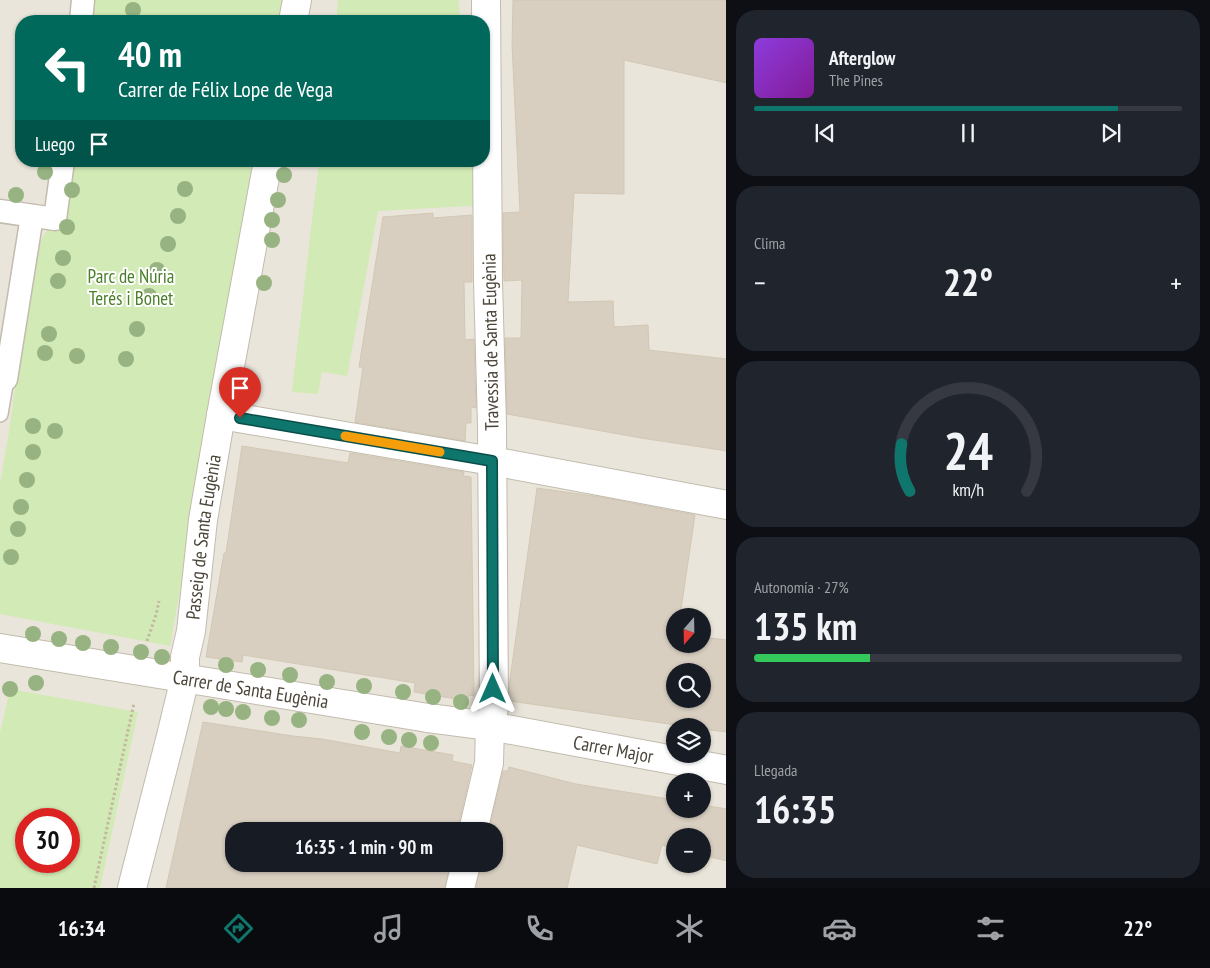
<!DOCTYPE html>
<html lang="es">
<meta charset="utf-8">
<style>
body{margin:0;font-family:"PT Sans Narrow",sans-serif;background:#20242c;color:#f1f3f6;height:100vh;display:flex;flex-direction:column;font-size:19px;white-space:nowrap}
*{box-sizing:border-box;margin:0}
p{font-size:16px;color:#9ea1a6}
.icon{flex:none;width:28px;height:28px;fill:none;stroke:currentColor;stroke-width:2;stroke-linecap:round;stroke-linejoin:round}
.map{position:relative;flex:1;overflow:hidden}
.details{display:flex;flex-direction:column;gap:10px;padding:10px;background:#0d0f14;width:484px}
.details>*{flex:none}
.hud{position:absolute;left:15px;top:15px;width:475px;height:152px;border-radius:20px;box-shadow:0 1px 4px #0004;background:#00695c;color:#fff;overflow:hidden}
.needle{width:32px;rotate:200deg}
.buttons{position:absolute;left:666px;top:608px;display:grid;gap:10px}
.buttons a{display:grid;place-items:center;width:45px;height:45px;border-radius:50%;background:#171b24;box-shadow:0 1px 4px #0004;font-size:25px}
.speed{position:absolute;left:15px;top:808px;display:flex;gap:10px;font-size:25px;font-weight:700;text-align:center}
.speed>*{display:grid;place-content:center;width:65px;height:65px;border-radius:50%;background:#171b24;box-shadow:0 1px 4px #0004;line-height:1}
.speed .limit{border:8px solid #d22;background:#fff;color:#111}
.pin{position:absolute;display:grid;place-items:center;width:42px;height:42px;color:#fff;margin:-51px -21px;border-radius:50% 50% 50% 0;rotate:-45deg;box-shadow:0 0 5px #0007}
.pin .icon{rotate:45deg}
.me{position:absolute;width:55px;margin:-28px;rotate:0deg;stroke-linejoin:round;filter:drop-shadow(0 0 4px #0008)}
.turn{display:flex;align-items:center;gap:18px;height:105px;padding:0 20px;font-size:22px}
.turn .icon{width:65px;height:65px;stroke-width:2.5}
.turn b{display:block;font-size:35px;line-height:42px}
.then{display:flex;align-items:center;height:48px;padding:0 20px;background:#0003;gap:10px;font-size:19px}
.big{font-size:38px;font-weight:600;line-height:1.1}
.details .card{flex:1;display:flex;flex-direction:column;justify-content:center;gap:8px;min-width:0;padding:0 18px;border-radius:20px;background:#20242c}
.details .dial{align-items:center;gap:0}
.dial svg{height:130px;overflow:visible;fill:none;stroke:#363941;stroke-width:7;stroke-linecap:round;text-anchor:middle}
.dial text{fill:#f1f3f6;stroke:none}
.song{display:flex;align-items:center;gap:15px}
.cover{width:60px;height:60px;border-radius:8px;background:linear-gradient(135deg,hsl(270 70% 55%),hsl(290 70% 35%))}
.played{height:5px;border-radius:2px;background:linear-gradient(90deg,#0f766e 85%,#363941 85%)}
.keys{display:flex;justify-content:space-around;direction:ltr}
.heat{display:flex;justify-content:space-between;align-items:center;font-size:28px;direction:ltr}
.charge{height:8px;border-radius:4px;background:linear-gradient(90deg,#34c759 27%,#363941 0)}
.trip{position:absolute;left:225px;top:822px;width:278px;height:50px;border-radius:20px;background:#171b24;box-shadow:0 1px 4px #0004;font-weight:600;line-height:50px;text-align:center}
.dock{display:flex;height:80px;justify-content:space-around;align-items:center;background:#090b0e;color:#9ea1a6}
.dock .icon{width:35px;height:35px}
.dock .on{color:#0f766e}
.dock b{font-size:22px;color:#f1f3f6}
main{display:flex;flex:1;min-height:0}
.map>svg:first-child{display:block}
.residential{fill:#eae5da;fill-rule:evenodd}
.green{fill:#d2eab5;fill-rule:evenodd}
.building{fill:#d8cfc1;stroke:#d3c7b4;fill-rule:evenodd}
.lines{fill:none;stroke-linecap:round;stroke-linejoin:round}
.service-casing{stroke:#c2bbae;stroke-width:18}
.pedestrian-casing{stroke:#c2bbae;stroke-width:25}
.minor-casing{stroke:#c2bbae;stroke-width:30}
.tertiary-casing{stroke:#c2bbae;stroke-width:30}
.path{stroke:#c4b79f;stroke-width:3;stroke-dasharray:2.5 2.5;stroke-linecap:butt}
.service{stroke:#fff;stroke-width:15}
.pedestrian{stroke:#fff;stroke-width:22}
.minor{stroke:#fff;stroke-width:28}
.tertiary{stroke:#fff;stroke-width:28}
.tree{fill:#97b381}
.route-casing{stroke:#0a4d48;stroke-width:12}
.route{stroke:#0f766e;stroke-width:9}
.slow{stroke:#f59e0b;stroke-width:9}
.labels{text-anchor:middle;stroke-width:4;stroke-linejoin:round;paint-order:stroke}
.park-label{font-size:19px;fill:#4a7f2a;stroke:#fff}
.street-label{font-size:19px;fill:#4b4439;stroke:#fff}
</style>
<main>
<div class="map">
<svg width="727" height="888" viewBox="0 0 727 888">
<rect width="100%" height="100%" fill="#f6f3ec"/>
<!-- residential -->
<path class="residential" d="M 0,0 L 726,0 L 726,888 L 0,888 ZM 21,21 L 484,21 L 484,161 L 21,161 ZM 675,616 L 702,616 L 702,644 L 675,644 ZM 675,671 L 702,671 L 702,699 L 675,699 ZM 675,726 L 702,726 L 702,754 L 675,754 ZM 675,781 L 702,781 L 702,809 L 675,809 ZM 26,819 L 69,819 L 69,861 L 26,861 ZM 234,831 L 494,831 L 494,864 L 234,864 ZM 675,836 L 702,836 L 702,864 L 675,864 Z"/>
<!-- green -->
<g class="green">
<path d="M 79,0 L 286,0 L 282,21 L 76,21 Z"/>
<path d="M 338,0 L 458,0 L 461,21 L 336,21 Z"/>
<path d="M 61,161 L 257,161 L 170,646 L 0,614 L 0,483 L 9,432 L 34,250 L 55,219 Z"/>
<path d="M 319,161 L 481,161 L 487,205 L 378,211 L 347,376 L 322,372 L 318,394 L 292,392 Z"/>
<path d="M 10,689 L 138,712 L 100,888 L 0,888 L 0,733 ZM 26,819 L 69,819 L 69,861 L 26,861 Z"/>
</g>
<!-- building -->
<g class="building">
<path d="M 513,0 L 727,0 L 727,83 L 624,60 L 624,194 L 574,193 L 568,302 L 613,301 L 614,327 L 648,325 L 649,350 L 727,359 L 727,451 L 641,438 L 507,414 L 505,338 L 521,338 L 522,280 L 504,281 L 503,213 L 520,212 L 512,44 Z"/>
<path d="M 433,213 L 433,218 L 472,215 L 472,282 L 464,282 L 465,340 L 474,339 L 476,408 L 471,407 L 471,423 L 466,423 L 465,441 L 355,422 L 363,367 L 359,367 L 383,217 Z"/>
<path d="M 242,446 L 348,463 L 350,453 L 464,472 L 463,476 L 471,477 L 474,696 L 469,695 L 468,701 L 414,692 L 415,683 L 243,655 L 242,662 L 206,657 L 224,553 L 226,553 Z"/>
<path d="M 537,488 L 600,497 L 695,515 L 680,616 L 675,616 L 675,644 L 702,644 L 702,637 L 727,640 L 727,732 L 702,729 L 702,726 L 683,726 L 510,701 L 509,686 ZM 675,671 L 702,671 L 702,699 L 675,699 Z"/>
<path d="M 203,722 L 293,736 L 322,739 L 400,753 L 401,746 L 453,755 L 452,761 L 472,765 L 458,827 L 458,831 L 234,831 L 234,864 L 450,864 L 445,888 L 166,888 Z"/>
<path d="M 509,767 L 576,784 L 675,800 L 675,809 L 702,809 L 702,805 L 727,809 L 727,861 L 702,855 L 702,836 L 675,836 L 675,848 L 662,845 L 657,864 L 577,845 L 567,888 L 476,888 L 481,864 L 494,864 L 494,831 L 489,831 L 503,771 L 508,771 Z"/>
</g>
<g class="lines">
<!-- service casing -->
<g class="service-casing">
<path id="service" d="M 0,414 L 6,379"/>
</g>
<!-- pedestrian casing -->
<g class="pedestrian-casing">
<g id="pedestrian">
<path d="M 81,21 L 83,0"/>
<path d="M 0,211 L 55,219 L 63,161"/>
<path d="M 6,379 L 32,216"/>
</g>
</g>
<!-- minor casing -->
<g class="minor-casing">
<g id="minor">
<path d="M 293,21 L 297,0"/>
<path d="M 221,415 L 492,461 L 727,505"/>
<path id="s1" d="M 0,648 L 428,718"/>
<path d="M 473,831 L 489,763 L 490,726 L 494,708 L 492,425 L 488,281 L 486,0"/>
<path id="s2" d="M 132,888 L 171,736 L 185,678 L 185,657 L 191,631 L 203,520 L 221,415 L 268,161"/>
<path d="M 460,888 L 466,864"/>
</g>
</g>
<!-- tertiary casing -->
<g class="tertiary-casing">
<g id="tertiary">
<path id="s3" d="M 428,718 L 490,726 L 727,770"/>
</g>
</g>
<!-- path -->
<g class="path">
<path d="M 147,641 L 156,615 L 159,601"/>
<path d="M 94,888 L 134,703"/>
</g>
<!-- service -->
<use href="#service" class="service"/>
<!-- pedestrian -->
<use href="#pedestrian" class="pedestrian"/>
<!-- minor -->
<use href="#minor" class="minor"/>
<!-- tertiary -->
<use href="#tertiary" class="tertiary"/>
</g>
<!-- trees -->
<g class="tree">
<circle cx="133" cy="10" r="8"/>
<circle cx="45" cy="172" r="8"/>
<circle cx="284" cy="175" r="8"/>
<circle cx="185" cy="189" r="8"/>
<circle cx="72" cy="190" r="8"/>
<circle cx="16" cy="195" r="8"/>
<circle cx="278" cy="200" r="8"/>
<circle cx="178" cy="216" r="8"/>
<circle cx="272" cy="220" r="8"/>
<circle cx="67" cy="227" r="8"/>
<circle cx="272" cy="240" r="8"/>
<circle cx="168" cy="244" r="8"/>
<circle cx="63" cy="258" r="8"/>
<circle cx="157" cy="270" r="8"/>
<circle cx="58" cy="281" r="8"/>
<circle cx="264" cy="283" r="8"/>
<circle cx="149" cy="296" r="8"/>
<circle cx="137" cy="329" r="8"/>
<circle cx="49" cy="334" r="8"/>
<circle cx="45" cy="353" r="8"/>
<circle cx="77" cy="356" r="8"/>
<circle cx="126" cy="359" r="8"/>
<circle cx="33" cy="426" r="8"/>
<circle cx="55" cy="431" r="8"/>
<circle cx="33" cy="452" r="8"/>
<circle cx="27" cy="480" r="8"/>
<circle cx="21" cy="507" r="8"/>
<circle cx="18" cy="529" r="8"/>
<circle cx="11" cy="557" r="8"/>
<circle cx="33" cy="634" r="8"/>
<circle cx="59" cy="639" r="8"/>
<circle cx="83" cy="643" r="8"/>
<circle cx="111" cy="647" r="8"/>
<circle cx="141" cy="652" r="8"/>
<circle cx="162" cy="657" r="8"/>
<circle cx="226" cy="665" r="8"/>
<circle cx="258" cy="670" r="8"/>
<circle cx="290" cy="675" r="8"/>
<circle cx="327" cy="682" r="8"/>
<circle cx="36" cy="683" r="8"/>
<circle cx="364" cy="686" r="8"/>
<circle cx="10" cy="689" r="8"/>
<circle cx="403" cy="692" r="8"/>
<circle cx="433" cy="697" r="8"/>
<circle cx="461" cy="702" r="8"/>
<circle cx="211" cy="707" r="8"/>
<circle cx="226" cy="709" r="8"/>
<circle cx="243" cy="712" r="8"/>
<circle cx="272" cy="718" r="8"/>
<circle cx="299" cy="720" r="8"/>
<circle cx="362" cy="732" r="8"/>
<circle cx="389" cy="737" r="8"/>
<circle cx="409" cy="740" r="8"/>
<circle cx="431" cy="743" r="8"/>
</g>
<g class="lines">
<!-- route casing -->
<g class="route-casing">
<path id="route" d="M 240,418 L 492,461 L 493,689"/>
</g>
<!-- route -->
<use href="#route" class="route"/>
<!-- slow -->
<path class="slow" d="M 345,436 L 440,452"/>
</g>
<g class="labels">
<!-- park labels -->
<g class="park-label">
<text x="131" y="283">Parc de Núria<tspan x="131" dy="22">Terés i Bonet</tspan></text>
</g>
<!-- street labels -->
<g class="street-label">
<text transform="translate(490 342) rotate(-91)" y="7">Travessia de Santa Eugènia</text>
<text dy="7" stroke="none"><textPath href="#s2" startOffset="359">Passeig de Santa Eugènia</textPath></text>
<text dy="7" stroke="none"><textPath href="#s1" startOffset="254">Carrer de Santa Eugènia</textPath></text>
<text dy="7" stroke="none"><textPath href="#s3" startOffset="188">Carrer Major</textPath></text>
</g>
</g>
</svg>
<div class="buttons">
<a><svg class="needle" viewBox="-14 -14 28 28"><path d="M0-13l5 13h-10z" fill="#e53935"/><path d="M0 13l5-13h-10z" fill="#9ea1a6"/></svg></a>
<a><svg class="icon" aria-label="search" viewBox="0 0 24 24"><circle cx="10" cy="10" r="6"/><path d="M15 15l6 6"/></svg></a>
<a><svg class="icon" aria-label="layers" viewBox="0 0 24 24"><path d="M12 4l9 5-9 5-9-5zM3 14l9 5 9-5"/></svg></a>
<a>+</a>
<a>−</a>
</div>
<div class="speed"><div class="limit">30</div></div>
<div class="pin" style="left:240px;top:418px;background:#d93025"><svg class="icon" aria-label="arrive" viewBox="0 0 24 24"><path d="M6 21V4h12l-3 4 3 4H6"/></svg></div>
<svg class="me" style="left:493px;top:689px" viewBox="-20 -20 40 40"><path d="M0-17L14 15 0 8-14 15z" fill="#0f766e" stroke="#fff" stroke-width="4"/></svg>
<div class="trip">16:35 · 1 min · 90 m</div>
<div class="hud">
<div class="turn"><svg class="icon" aria-label="left" viewBox="0 0 24 24"><path d="M17 20v-9H6M10 6l-5 5 5 5"/></svg><div><b>40 m</b>Carrer de Félix Lope de Vega</div></div>
<div class="then">Luego<svg class="icon" aria-label="arrive" viewBox="0 0 24 24"><path d="M6 21V4h12l-3 4 3 4H6"/></svg></div>
</div>
</div>
<section class="details">
<div class="card">
<div class="song"><i class="cover"></i><div><b>Afterglow</b><p>The Pines</p></div></div>
<div class="played"></div>
<div class="keys"><svg class="icon" aria-label="previous" viewBox="0 0 24 24"><path d="M18 5L8 12l10 7zM5 5v14"/></svg><svg class="icon" aria-label="pause" viewBox="0 0 24 24"><path d="M8 5v14M16 5v14"/></svg><svg class="icon" aria-label="next" viewBox="0 0 24 24"><path d="M6 5l10 7-10 7zM19 5v14"/></svg></div>
</div>
<div class="card"><p>Clima</p>
<div class="heat"><a>−</a><b class="big">22°</b><a>+</a></div>
</div>
<div class="card dial"><svg viewBox="0 0 100 80">
<path d="M14 69A42 42 0 1 1 86 69"/>
<path d="M14 69A42 42 0 0 1 9 40" stroke="#0f766e"/>
<text x="50" y="56" font-size="32" font-weight="700">24</text>
<text x="50" y="72" font-size="11">km/h</text>
</svg></div>
<div class="card"><p>Autonomía · 27%</p><b class="big">135 km</b><div class="charge"></div></div>
<div class="card"><p>Llegada</p><b class="big">16:35</b></div>
</section>
</main>
<nav class="dock">
<b>16:34</b>
<svg class="icon on" aria-label="directions" viewBox="0 0 24 24"><path d="M12 3l9 9-9 9-9-9zM9 14v-3h6M13 9l2 2-2 2"/></svg>
<svg class="icon" aria-label="music" viewBox="0 0 24 24"><path d="M9 18V5l10-2v13"/><circle cx="6" cy="18" r="3"/><circle cx="16" cy="16" r="3"/></svg>
<svg class="icon" aria-label="phone" viewBox="0 0 24 24"><path d="M5 4h4l2 5-3 2q2 4 5 5l2-3 5 2v4C11 20 4 13 5 4z"/></svg>
<svg class="icon" aria-label="climate" viewBox="0 0 24 24"><path d="M12 3v18M4 7l16 10M4 17L20 7"/></svg>
<svg class="icon" aria-label="car" viewBox="0 0 24 24"><path d="M5 17H2v-5l4-1 3-4h7l3 4 3 1v5h-3M9 17h6M6 11h13"/><circle cx="7" cy="17" r="2"/><circle cx="17" cy="17" r="2"/></svg>
<svg class="icon" aria-label="filters" viewBox="0 0 24 24"><path d="M4 7h16M4 17h16"/><circle cx="9" cy="7" r="2"/><circle cx="15" cy="17" r="2"/></svg>
<b>22°</b>
</nav>
